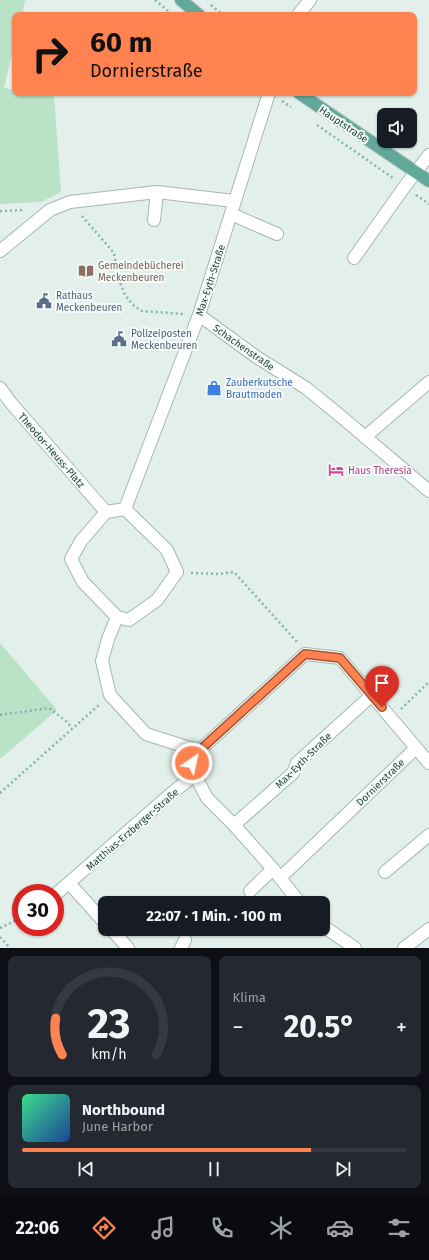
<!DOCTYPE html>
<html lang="de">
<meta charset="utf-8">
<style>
body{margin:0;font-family:"Fira Sans",sans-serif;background:#242831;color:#f1f3f6;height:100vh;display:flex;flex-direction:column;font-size:15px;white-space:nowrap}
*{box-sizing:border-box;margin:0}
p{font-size:13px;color:#9ea1a6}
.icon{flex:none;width:22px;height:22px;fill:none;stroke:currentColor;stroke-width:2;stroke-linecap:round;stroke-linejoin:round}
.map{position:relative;height:948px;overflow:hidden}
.sheet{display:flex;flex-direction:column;gap:8px;padding:8px;background:#0d0f14;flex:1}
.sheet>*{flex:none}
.hud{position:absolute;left:12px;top:12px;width:405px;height:84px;border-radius:8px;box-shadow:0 1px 3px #0004;background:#ff8351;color:#111;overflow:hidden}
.fabs{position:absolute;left:377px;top:108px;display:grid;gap:8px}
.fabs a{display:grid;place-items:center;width:40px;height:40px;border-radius:8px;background:#171b24;box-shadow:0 1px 3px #0004;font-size:20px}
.speed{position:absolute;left:12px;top:884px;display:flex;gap:8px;font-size:20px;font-weight:700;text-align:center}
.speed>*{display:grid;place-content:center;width:52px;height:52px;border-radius:50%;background:#171b24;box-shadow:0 1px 3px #0004;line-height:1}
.speed .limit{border:6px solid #d22;background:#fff;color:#111}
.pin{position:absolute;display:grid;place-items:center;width:34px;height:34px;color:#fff;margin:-41px -17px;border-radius:50% 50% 50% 0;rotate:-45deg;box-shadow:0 0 4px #0007}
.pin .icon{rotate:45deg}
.me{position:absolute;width:44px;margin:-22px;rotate:34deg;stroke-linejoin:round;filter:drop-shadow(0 0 3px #0008)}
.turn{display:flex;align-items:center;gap:14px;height:84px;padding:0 12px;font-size:18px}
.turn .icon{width:52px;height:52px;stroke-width:2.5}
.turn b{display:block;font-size:28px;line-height:34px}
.big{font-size:30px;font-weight:700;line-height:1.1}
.sheet .widget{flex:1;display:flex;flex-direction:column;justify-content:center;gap:6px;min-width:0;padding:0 14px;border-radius:8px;background:#242831}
.sheet .dial{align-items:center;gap:0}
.dial svg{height:104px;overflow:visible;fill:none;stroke:#363941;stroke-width:7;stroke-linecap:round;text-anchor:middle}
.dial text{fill:#f1f3f6;stroke:none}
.song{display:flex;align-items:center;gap:12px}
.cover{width:48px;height:48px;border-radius:6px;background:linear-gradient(135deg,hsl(150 70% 55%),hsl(220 70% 35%))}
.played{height:4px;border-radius:2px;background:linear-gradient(90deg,#ff8351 75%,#363941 75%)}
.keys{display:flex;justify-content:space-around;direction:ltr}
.heat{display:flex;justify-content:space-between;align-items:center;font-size:22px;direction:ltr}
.sheet .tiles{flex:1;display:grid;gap:8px;grid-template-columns:1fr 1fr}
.widget:last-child{grid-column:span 2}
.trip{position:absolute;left:98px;top:896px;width:232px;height:40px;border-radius:8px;background:#171b24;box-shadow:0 1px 3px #0004;font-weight:700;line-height:40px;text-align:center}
.tab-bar{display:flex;height:64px;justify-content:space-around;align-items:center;background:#090b0e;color:#9ea1a6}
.tab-bar .icon{width:28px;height:28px}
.tab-bar .active{color:#ff8351}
.tab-bar b{font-size:18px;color:#f1f3f6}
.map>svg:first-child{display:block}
.green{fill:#bae2c6}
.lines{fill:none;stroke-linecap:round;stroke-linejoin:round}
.minor-casing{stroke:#a5b8b2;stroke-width:14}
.major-casing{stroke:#c1cac8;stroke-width:14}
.path{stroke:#80b6a7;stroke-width:2.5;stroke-dasharray:2 3;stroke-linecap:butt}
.minor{stroke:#fff;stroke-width:12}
.major{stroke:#63a99a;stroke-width:12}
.route-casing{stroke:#a65535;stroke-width:10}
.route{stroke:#ff8351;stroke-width:7}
.labels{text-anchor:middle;stroke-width:4;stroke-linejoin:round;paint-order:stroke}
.street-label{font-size:10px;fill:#20433b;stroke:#f5fbf8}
.education-label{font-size:10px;fill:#785e54;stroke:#f5fbf8;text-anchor:start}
.service-label{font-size:10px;fill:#4e5e75;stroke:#f5fbf8;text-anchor:start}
.shop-label{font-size:10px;fill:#366cbe;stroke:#f5fbf8;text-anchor:start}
.hotel-label{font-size:10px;fill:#b23c85;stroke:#f5fbf8;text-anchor:start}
</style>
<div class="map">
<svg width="429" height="948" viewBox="0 0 429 948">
<rect width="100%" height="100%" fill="#e3efea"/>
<!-- green -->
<g class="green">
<path d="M 0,0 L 25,0 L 22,15 L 15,15 L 15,41 L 4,88 L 15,90 L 15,93 L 35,93 L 54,96 L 61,192 L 41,202 L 0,204 Z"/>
<path d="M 0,643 L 57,710 L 0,759 Z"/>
</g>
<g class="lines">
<!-- minor casing -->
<g class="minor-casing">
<g id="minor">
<path d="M 298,15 L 310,0"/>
<path d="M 231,214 L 277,234"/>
<path d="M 154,220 L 157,192"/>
<path d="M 0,251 L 50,210 L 70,202 L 157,192 L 234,201"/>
<path d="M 354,258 L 405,186 L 429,155"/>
<path d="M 199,315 L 255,356 L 306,388 L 338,414 L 429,491"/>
<path d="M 0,388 L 11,403 L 106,512"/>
<path d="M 365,437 L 429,382"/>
<path d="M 125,509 L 199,315 L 269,93"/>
<path d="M 125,509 L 106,512 L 81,541 L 71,559 L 83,582 L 117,617 L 108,639 L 102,661 L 110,695 L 146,734 L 199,751"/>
<path d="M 117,617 L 129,620 L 157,600 L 177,572 L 167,550 L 125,509"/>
<path d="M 234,825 L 293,773 L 297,763 L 372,695"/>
<path d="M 385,872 L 429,835"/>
<path d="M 280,878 L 416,748"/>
<path d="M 69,883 L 105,923"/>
<path d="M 250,891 L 273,869"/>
<path d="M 55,895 L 173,792 L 195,775"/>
<path d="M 300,903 L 273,869 L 234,825 L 207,798 L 195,775 L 193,763 L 199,751 L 305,654 L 340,658 L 429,763"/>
<path d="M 323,926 L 355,948"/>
<path d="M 111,929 L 128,948"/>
<path d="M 181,948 L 185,940"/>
<path d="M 404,948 L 429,929"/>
</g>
</g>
<!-- major casing -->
<g class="major-casing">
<g id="major">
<path d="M 181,0 L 199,15"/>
<path d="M 299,93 L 429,181"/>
</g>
</g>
<!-- path -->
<g class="path">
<path d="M 155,0 L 173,15"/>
<path d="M 211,5 L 223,15"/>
<path d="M 282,101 L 291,107"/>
<path d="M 317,125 L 393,178"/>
<path d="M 416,195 L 429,204"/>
<path d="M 0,211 L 25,210"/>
<path d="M 82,216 L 114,253 L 118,278 L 125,295 L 133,305 L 142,311 L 184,314"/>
<path d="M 191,573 L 219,574 L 234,572 L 298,643"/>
<path d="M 401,709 L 429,682"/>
<path d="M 0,715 L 49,708 L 66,721 L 72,728"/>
<path d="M 0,793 L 100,704"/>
<path d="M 0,928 L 21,918"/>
<path d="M 0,937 L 10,948"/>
</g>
<!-- minor -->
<use href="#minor" class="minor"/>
<!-- major -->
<use href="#major" class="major"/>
</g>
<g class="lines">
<!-- route casing -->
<g class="route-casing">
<path id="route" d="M 192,763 L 199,751 L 305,654 L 340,658 L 382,707"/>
</g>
<!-- route -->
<use href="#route" class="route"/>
</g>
<!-- icons -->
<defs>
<g id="library-bare" transform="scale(1.2)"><path d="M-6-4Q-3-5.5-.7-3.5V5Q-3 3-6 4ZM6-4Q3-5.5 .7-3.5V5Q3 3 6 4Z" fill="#8d6e63" stroke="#f5fbf8" stroke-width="2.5" paint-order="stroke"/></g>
<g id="civic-bare" transform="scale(1.2)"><path d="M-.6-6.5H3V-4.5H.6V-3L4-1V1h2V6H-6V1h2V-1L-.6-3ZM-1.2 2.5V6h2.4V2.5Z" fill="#5c6f8a" stroke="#f5fbf8" stroke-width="2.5" paint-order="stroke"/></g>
<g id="shop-bare" transform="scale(1.2)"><path d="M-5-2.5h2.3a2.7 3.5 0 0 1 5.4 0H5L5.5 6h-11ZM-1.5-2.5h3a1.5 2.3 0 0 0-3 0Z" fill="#3f7fe0" stroke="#f5fbf8" stroke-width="2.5" paint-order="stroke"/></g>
<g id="hotel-bare" transform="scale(1.2)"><path d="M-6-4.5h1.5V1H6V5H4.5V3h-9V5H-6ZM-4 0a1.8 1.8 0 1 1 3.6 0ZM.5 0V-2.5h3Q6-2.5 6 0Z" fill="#d1479c" stroke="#f5fbf8" stroke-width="2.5" paint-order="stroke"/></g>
</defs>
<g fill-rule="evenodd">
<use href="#library-bare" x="86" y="271"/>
<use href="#civic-bare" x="44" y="301"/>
<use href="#civic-bare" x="119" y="339"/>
<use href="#shop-bare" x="214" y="388"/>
<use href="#hotel-bare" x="336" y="470"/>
</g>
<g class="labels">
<!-- street labels -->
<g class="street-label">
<text transform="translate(344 124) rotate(34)" y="4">Hauptstraße</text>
<text transform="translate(210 280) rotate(-72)" y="4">Max-Eyth-Straße</text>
<text transform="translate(244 347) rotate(35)" y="4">Schachenstraße</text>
<text transform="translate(52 450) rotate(49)" y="4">Theodor-Heuss-Platz</text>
<text transform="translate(303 760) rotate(-45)" y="4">Max-Eyth-Straße</text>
<text transform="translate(380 782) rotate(-44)" y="4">Dornierstraße</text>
<text transform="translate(132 829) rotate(-41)" y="4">Matthias-Erzberger-Straße</text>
</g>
<!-- education labels -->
<g class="education-label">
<text x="98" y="269">Gemeindebücherei<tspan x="98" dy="12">Meckenbeuren</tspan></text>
</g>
<!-- service labels -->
<g class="service-label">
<text x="56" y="299">Rathaus<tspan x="56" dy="12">Meckenbeuren</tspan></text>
<text x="131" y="337">Polizeiposten<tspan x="131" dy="12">Meckenbeuren</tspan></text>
</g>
<!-- shop labels -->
<g class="shop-label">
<text x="226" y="386">Zauberkutsche<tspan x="226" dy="12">Brautmoden</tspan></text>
</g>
<!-- hotel labels -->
<g class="hotel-label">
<text x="348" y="474">Haus Theresia</text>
</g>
</g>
</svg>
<div class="fabs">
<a><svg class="icon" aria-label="sound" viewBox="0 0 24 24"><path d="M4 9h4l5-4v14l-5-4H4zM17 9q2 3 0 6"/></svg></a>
</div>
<div class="speed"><div class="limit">30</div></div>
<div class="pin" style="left:382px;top:707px;background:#d93025"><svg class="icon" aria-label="arrive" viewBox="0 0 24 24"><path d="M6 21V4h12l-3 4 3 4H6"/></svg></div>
<svg class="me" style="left:192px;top:763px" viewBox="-20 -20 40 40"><circle r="17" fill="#ff8351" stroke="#fff" stroke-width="3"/><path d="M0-11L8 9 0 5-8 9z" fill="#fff"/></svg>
<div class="trip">22:07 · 1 Min. · 100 m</div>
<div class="hud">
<div class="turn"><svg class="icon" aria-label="right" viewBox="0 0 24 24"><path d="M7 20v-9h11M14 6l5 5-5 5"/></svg><div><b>60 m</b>Dornierstraße</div></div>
</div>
</div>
<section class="sheet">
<div class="tiles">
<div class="widget dial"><svg viewBox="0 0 100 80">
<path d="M14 69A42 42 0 1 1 86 69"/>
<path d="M14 69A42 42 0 0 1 9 41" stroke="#ff8351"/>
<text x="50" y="56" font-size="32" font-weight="700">23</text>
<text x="50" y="72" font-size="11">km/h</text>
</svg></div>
<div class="widget"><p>Klima</p>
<div class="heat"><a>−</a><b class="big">20.5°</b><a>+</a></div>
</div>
<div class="widget">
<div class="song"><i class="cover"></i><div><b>Northbound</b><p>June Harbor</p></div></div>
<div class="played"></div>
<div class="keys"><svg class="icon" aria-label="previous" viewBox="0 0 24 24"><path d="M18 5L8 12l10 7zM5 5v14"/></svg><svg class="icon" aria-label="pause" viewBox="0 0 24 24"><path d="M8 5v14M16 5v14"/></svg><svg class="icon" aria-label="next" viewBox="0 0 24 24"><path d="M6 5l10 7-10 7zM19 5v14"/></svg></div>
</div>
</div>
</section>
<nav class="tab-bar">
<b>22:06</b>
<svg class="icon active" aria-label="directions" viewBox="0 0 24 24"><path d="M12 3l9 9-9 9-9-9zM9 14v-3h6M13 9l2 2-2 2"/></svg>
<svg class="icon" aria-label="music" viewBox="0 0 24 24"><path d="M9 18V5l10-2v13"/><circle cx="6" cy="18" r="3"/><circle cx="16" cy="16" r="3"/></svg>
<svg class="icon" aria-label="phone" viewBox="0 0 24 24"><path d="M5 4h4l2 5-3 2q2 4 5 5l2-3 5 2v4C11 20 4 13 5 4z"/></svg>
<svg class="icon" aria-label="climate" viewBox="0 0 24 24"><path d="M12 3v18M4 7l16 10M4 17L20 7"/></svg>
<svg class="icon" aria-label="car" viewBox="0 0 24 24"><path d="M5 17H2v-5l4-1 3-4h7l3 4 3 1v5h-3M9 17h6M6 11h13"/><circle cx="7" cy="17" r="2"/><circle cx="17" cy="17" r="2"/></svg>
<svg class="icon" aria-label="filters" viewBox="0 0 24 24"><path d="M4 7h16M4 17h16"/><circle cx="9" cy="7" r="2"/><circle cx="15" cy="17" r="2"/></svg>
</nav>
